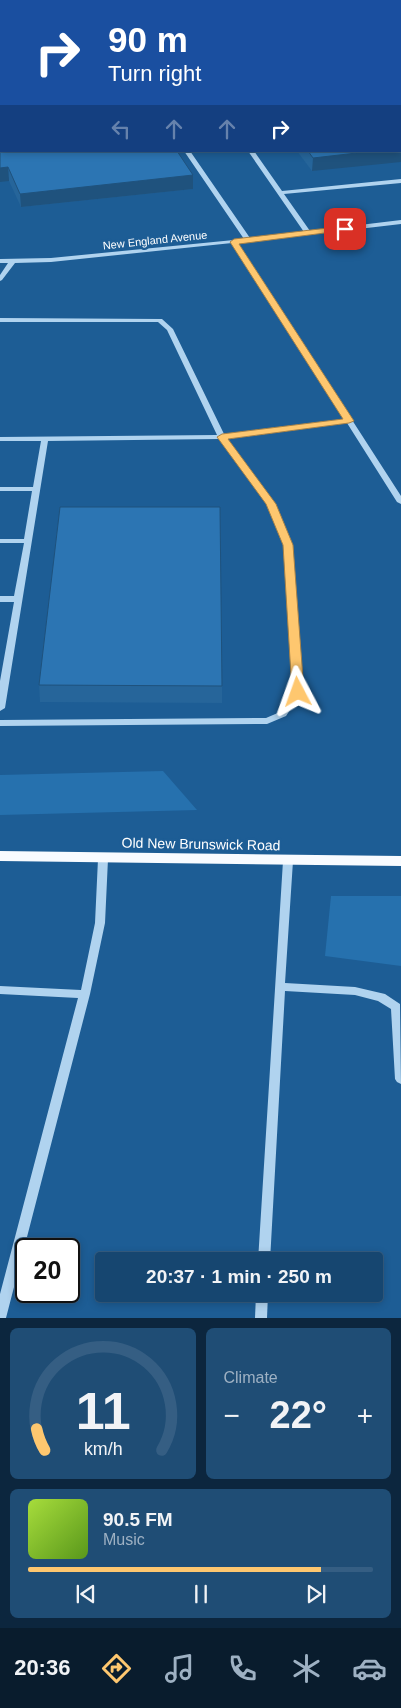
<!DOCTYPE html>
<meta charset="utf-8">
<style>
body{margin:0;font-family:Arial,sans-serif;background:#1f4d75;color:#f1f3f6;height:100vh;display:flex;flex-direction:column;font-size:19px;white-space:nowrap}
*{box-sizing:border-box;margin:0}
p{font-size:16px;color:#9eb1c3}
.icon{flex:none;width:28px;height:28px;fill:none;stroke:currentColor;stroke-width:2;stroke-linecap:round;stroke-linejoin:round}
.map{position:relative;height:1318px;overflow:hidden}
.drawer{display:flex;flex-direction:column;gap:10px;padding:10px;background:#0c263e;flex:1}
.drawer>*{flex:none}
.top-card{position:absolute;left:0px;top:0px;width:401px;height:152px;box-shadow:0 2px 8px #0003,0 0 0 1px #355e83;background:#1a4fa0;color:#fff;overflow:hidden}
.speed{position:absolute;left:15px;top:1238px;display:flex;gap:10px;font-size:25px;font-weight:700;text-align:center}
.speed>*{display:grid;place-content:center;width:65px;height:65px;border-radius:50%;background:#164670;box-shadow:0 2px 8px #0003,0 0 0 1px #355e83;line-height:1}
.speed .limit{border:2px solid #111;border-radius:8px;background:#fff;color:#111}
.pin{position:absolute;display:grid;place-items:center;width:42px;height:42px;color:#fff;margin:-21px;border-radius:10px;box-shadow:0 2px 8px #0006}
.me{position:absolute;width:55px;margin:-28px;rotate:356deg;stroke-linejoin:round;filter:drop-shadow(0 0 4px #0008)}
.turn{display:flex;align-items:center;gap:18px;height:105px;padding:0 25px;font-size:22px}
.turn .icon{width:65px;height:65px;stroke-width:2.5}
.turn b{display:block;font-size:35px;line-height:42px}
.lanes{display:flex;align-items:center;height:48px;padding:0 25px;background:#0003;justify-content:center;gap:25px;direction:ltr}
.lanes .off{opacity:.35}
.big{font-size:38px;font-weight:800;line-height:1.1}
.drawer .tile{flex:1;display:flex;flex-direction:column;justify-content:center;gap:8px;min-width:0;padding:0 18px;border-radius:8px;background:#1f4d75}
.drawer .dial{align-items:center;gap:0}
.dial svg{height:130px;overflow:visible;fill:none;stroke:#355e83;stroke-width:7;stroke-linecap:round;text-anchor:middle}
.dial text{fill:#f1f3f6;stroke:none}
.song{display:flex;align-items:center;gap:15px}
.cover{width:60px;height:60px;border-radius:8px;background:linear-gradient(135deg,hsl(80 70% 55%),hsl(90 70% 35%))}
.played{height:5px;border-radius:2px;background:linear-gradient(90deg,#fec76f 85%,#355e83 85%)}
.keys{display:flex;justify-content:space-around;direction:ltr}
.heat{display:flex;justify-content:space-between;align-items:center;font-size:28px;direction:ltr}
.drawer .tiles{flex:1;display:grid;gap:10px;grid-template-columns:1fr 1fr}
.tile:last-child{grid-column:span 2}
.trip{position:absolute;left:95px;top:1252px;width:288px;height:50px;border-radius:5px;background:#164670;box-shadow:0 2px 8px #0003,0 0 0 1px #355e83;font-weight:800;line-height:50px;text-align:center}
.tabs{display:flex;height:80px;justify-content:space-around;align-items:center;background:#091c2d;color:#9eb1c3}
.tabs .icon{width:35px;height:35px}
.tabs .active{color:#fec76f}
.tabs b{font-size:22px;color:#f1f3f6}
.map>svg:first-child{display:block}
.green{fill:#2671ae}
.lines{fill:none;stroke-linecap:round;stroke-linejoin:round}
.minor{fill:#b0d3ef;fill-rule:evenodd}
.major{fill:#f8fbff;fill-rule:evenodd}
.wall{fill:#26659a}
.shaded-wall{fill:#1f527d}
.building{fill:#2c75b3;stroke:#1f527d}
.route{fill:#fec76f;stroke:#a58148}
.labels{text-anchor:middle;stroke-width:5;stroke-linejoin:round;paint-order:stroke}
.far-street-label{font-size:11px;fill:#fff;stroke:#1d5d95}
.street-label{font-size:14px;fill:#fff;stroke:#1d5d95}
</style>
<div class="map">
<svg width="401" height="1318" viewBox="0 0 401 1318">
<rect width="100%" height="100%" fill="#1d5d95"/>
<!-- green -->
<g class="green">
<path d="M 163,771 L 197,810 L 0,815 L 0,775 Z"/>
<path d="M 331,896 L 401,896 L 401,966 L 325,956 Z"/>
</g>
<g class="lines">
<!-- minor -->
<g class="minor">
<rect x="0" y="15" width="1" height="2"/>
<rect x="0" y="38" width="1" height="2"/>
<rect x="400" y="78" width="1" height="4"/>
<path d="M 184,151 L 190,151 L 250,238 L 304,232 L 248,151 L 254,151 L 282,191 L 401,179 L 401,183 L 284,194 L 310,231 L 401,220 L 401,224 L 238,243 L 401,496 L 401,504 L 397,502 L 347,423 L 227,439 L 275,504 L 292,545 L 302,692 L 286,716 L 267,724 L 0,726 L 0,720 L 266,718 L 280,712 L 294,692 L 284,545 L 267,504 L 220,439 L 48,441 L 5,708 L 0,711 L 0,681 L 14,602 L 0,602 L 0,596 L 14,596 L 24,543 L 0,543 L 0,539 L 24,539 L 32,491 L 0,491 L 0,487 L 33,487 L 41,441 L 0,441 L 0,437 L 217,435 L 167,330 L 158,322 L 0,322 L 0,318 L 162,319 L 173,329 L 224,434 L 344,419 L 232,243 L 51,262 L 15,263 L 2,280 L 0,281 L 0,275 L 8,263 L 0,263 L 0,259 L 51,258 L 244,239 Z"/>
<path d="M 103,855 L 107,856 L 108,859 L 105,923 L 90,994 L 6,1318 L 0,1318 L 0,1294 L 78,998 L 0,994 L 0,986 L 81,990 L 95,923 L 98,859 L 99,856 Z"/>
<path d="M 288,857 L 292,858 L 293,861 L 285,983 L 355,987 L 385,994 L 400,1004 L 401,1084 L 397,1082 L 395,1079 L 391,1009 L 378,1001 L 355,995 L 285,991 L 270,1261 L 258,1261 L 283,861 L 284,858 Z"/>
<path d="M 256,1294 L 268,1294 L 267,1318 L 255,1318 Z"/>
</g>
<!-- major -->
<path class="major" d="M 0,851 L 401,856 L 401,866 L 0,861 Z"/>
</g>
<!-- wall -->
<g class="wall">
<path d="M 135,0 L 385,0 L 385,1 L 136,1 Z"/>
<path d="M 0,57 L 193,189 L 21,207 L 9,181 Z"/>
<path d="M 297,151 L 400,151 L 312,171 Z"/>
<path d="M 39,685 L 222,686 L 222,703 L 40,702 Z"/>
</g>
<!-- shaded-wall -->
<g class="shaded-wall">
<path d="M 333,0 L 385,0 L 385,1 L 318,1 Z"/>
<path d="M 401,148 L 401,162 L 312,171 L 313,158 L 374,151 L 400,151 L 400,149 Z"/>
<path d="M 8,167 L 9,181 L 0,182 L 0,168 Z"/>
<path d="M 193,175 L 193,189 L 21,207 L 20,194 Z"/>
</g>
<!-- building -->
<g class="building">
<path d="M 143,0 L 333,0 L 318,1 L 144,1 Z"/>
<path d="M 0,57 L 1,57 L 1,151 L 177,151 L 193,175 L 20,194 L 8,167 L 0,168 Z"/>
<path d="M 400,107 L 401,107 L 401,148 L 400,149 Z"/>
<path d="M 308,151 L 374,151 L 313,158 Z"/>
<path d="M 60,507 L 220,507 L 222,686 L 39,685 Z"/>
</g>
<!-- route -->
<path class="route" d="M 345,226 L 348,227 L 348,230 L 239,244 L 354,421 L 349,423 L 228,439 L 276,504 L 293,545 L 304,692 L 298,696 L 292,692 L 283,545 L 266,504 L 217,437 L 222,434 L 343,419 L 230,242 L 234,239 Z"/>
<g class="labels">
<!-- far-street labels -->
<g class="far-street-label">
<text transform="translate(155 240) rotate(-6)" y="4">New England Avenue</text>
</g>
<!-- street labels -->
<g class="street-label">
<text transform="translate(201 844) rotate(1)" y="5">Old New Brunswick Road</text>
</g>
</g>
</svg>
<div class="speed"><div class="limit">20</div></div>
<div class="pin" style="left:345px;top:229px;background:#d93025"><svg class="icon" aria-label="arrive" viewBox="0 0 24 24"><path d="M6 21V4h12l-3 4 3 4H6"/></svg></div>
<svg class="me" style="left:298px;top:692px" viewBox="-20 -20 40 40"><path d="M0-17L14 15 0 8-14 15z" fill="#fec76f" stroke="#fff" stroke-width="4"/></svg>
<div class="trip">20:37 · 1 min · 250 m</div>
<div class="top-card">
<div class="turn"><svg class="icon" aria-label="right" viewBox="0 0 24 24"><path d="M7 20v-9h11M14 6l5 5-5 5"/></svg><div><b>90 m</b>Turn right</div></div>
<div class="lanes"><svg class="icon off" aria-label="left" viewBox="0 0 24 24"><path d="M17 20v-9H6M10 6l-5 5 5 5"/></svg><svg class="icon off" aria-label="ahead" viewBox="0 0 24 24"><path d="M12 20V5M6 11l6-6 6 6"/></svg><svg class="icon off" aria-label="ahead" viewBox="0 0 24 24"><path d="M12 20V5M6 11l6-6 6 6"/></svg><svg class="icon" aria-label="right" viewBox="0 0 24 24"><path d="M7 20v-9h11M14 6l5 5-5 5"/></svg></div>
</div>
</div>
<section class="drawer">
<div class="tiles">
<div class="tile dial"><svg viewBox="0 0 100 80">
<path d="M14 69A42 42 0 1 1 86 69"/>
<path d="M14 69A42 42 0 0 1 9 56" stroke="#fec76f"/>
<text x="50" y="56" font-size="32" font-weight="700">11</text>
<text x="50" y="72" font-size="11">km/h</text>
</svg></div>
<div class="tile"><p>Climate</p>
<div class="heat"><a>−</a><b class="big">22°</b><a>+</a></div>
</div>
<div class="tile">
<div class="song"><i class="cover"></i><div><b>90.5 FM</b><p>Music</p></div></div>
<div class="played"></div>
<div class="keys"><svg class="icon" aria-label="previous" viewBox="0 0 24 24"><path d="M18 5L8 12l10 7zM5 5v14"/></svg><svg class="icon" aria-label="pause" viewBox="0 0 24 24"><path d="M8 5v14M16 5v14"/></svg><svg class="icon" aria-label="next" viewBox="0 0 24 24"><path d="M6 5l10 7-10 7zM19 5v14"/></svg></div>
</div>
</div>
</section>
<nav class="tabs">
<b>20:36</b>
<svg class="icon active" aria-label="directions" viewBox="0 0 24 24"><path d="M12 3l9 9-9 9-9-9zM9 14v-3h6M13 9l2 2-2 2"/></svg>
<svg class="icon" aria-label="music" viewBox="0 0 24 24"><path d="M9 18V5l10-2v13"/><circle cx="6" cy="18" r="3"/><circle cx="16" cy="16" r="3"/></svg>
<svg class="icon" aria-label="phone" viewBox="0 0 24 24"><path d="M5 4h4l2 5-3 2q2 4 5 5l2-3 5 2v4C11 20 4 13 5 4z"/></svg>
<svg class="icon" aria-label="climate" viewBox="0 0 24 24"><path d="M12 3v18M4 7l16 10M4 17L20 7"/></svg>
<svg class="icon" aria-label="car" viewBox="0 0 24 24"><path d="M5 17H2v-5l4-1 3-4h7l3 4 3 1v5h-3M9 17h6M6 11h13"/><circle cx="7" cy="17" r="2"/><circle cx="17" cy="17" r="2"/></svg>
</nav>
